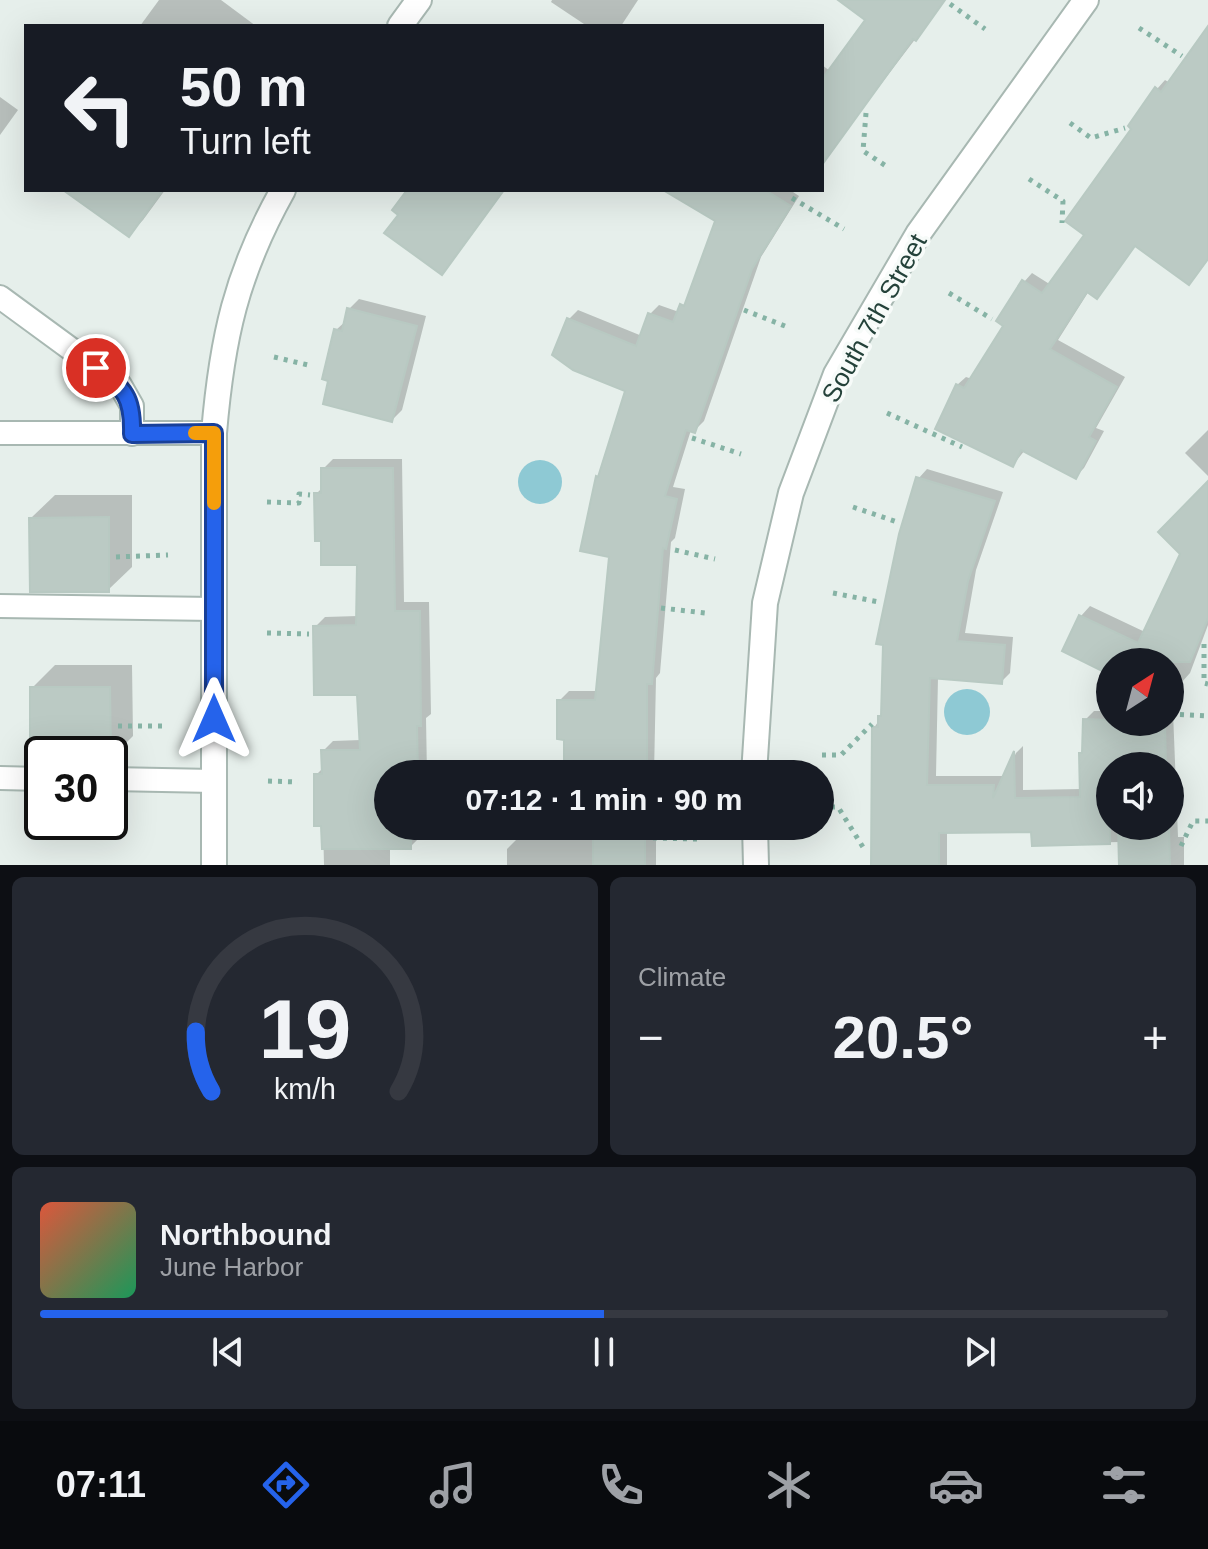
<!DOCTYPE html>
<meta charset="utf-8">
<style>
body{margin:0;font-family:Arial,sans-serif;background:#242831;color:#f1f3f6;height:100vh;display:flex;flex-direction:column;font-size:30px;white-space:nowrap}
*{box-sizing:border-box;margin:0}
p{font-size:26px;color:#9ea1a6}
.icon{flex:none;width:44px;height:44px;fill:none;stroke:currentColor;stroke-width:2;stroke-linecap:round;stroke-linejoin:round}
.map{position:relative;height:865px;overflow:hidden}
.details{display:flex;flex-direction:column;gap:12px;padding:12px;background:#0d0f14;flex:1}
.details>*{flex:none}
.banner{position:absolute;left:24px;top:24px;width:800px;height:168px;border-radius:0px;box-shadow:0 8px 32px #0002;background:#171b24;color:#f1f3f6;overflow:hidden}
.needle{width:52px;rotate:36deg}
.controls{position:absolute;left:1096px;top:648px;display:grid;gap:16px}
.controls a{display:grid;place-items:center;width:88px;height:88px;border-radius:50%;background:#171b24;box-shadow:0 8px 32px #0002;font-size:40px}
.speed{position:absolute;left:24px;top:736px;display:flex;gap:16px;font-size:40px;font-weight:700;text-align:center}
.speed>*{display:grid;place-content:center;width:104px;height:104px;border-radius:50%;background:#171b24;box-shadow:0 8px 32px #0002;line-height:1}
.speed .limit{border:4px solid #111;border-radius:12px;background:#fff;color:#111}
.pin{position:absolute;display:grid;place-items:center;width:68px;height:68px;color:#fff;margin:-34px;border:4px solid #fff;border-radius:50%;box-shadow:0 2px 8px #0007}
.me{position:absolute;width:88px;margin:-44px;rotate:0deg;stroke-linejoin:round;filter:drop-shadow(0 0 6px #0008)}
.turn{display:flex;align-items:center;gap:28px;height:168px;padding:0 24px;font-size:36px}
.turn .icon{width:104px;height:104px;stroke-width:2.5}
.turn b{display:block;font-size:56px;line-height:68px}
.big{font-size:60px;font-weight:800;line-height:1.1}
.details .card{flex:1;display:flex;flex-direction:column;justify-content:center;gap:12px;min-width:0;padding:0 28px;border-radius:12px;background:#242831}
.details .dial{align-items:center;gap:0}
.dial svg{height:208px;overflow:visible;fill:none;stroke:#363941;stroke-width:7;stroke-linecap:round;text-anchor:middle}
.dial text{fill:#f1f3f6;stroke:none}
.song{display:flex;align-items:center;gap:24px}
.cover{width:96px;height:96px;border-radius:12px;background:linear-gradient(135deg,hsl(10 70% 55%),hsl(150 70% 35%))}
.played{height:8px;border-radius:4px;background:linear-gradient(90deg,#2563eb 50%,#363941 50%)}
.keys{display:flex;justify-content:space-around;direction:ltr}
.heat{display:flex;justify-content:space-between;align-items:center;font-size:44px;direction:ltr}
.details .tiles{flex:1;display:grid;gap:12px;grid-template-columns:1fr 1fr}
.card:last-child{grid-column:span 2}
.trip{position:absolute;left:374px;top:760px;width:460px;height:80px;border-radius:40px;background:#171b24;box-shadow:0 8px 32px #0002;font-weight:800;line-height:80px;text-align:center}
.tab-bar{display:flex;height:128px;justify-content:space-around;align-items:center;background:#090b0e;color:#9ea1a6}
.tab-bar .icon{width:56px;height:56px}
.tab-bar .on{color:#2563eb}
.tab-bar b{font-size:36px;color:#f1f3f6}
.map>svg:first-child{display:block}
.water{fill:#8ec9d4}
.shadow{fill:#0003;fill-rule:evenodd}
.building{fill:#bbcac4;stroke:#b8c9c2;stroke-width:2}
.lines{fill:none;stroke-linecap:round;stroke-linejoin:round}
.lane-casing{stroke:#a8b8b2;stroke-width:26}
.street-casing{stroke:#a8b8b2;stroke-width:28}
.path{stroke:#86b3a5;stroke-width:5;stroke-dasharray:4 6;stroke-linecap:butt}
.lane{stroke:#fff;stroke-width:22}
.street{stroke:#fff;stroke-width:24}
.route-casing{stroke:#184099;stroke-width:20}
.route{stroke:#2563eb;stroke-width:14}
.slow{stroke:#f59e0b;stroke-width:14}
.labels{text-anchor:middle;stroke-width:7;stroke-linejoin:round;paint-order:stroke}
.street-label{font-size:26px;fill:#24423a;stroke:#f7fbf9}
</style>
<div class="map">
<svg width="1208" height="865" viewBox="0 0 1208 865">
<rect width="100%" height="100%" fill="#e6efeb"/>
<!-- water -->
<g class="water">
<circle cx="540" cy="482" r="22"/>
<circle cx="967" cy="712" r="23"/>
</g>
<!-- shadow -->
<g class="shadow">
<path d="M 159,0 L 221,0 L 256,26 L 140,26 Z"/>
<path d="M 552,0 L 638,0 L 621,26 L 587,26 L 551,2 Z"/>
<path d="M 841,0 L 945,0 L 830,151 L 822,145 L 822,65 L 830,71 L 868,19 Z"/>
<path d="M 1208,30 L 1208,260 L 1197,274 L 1136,244 L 1089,291 L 1058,340 L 1125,377 L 1096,428 L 1104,431 L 1084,468 L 1075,477 L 1025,450 L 1013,465 L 957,385 L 966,377 L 972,379 L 1006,326 L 1024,282 L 1032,273 L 1051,285 L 1087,234 L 1134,128 L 1157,89 L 1165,80 L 1170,83 Z"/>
<path d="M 0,97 L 18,110 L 0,135 Z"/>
<path d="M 67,190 L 165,190 L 143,220 L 128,235 Z"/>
<path d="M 682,190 L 790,190 L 799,196 L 761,257 L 704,421 L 694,431 L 691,430 L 673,487 L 685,489 L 675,538 L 671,542 L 660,673 L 656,678 L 654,774 L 594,774 L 594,770 L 566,738 L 559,701 L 569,691 L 598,691 L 611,556 L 601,474 L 628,390 L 569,319 L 578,310 L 642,336 L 650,314 L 659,305 L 679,312 L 688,298 L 717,221 Z"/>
<path d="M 359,299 L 426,316 L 402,410 L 392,420 L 331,380 L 336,330 L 347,320 L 349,309 Z"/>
<path d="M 1208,430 L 1208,476 L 1185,453 Z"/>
<path d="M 333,459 L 402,459 L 404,602 L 429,602 L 431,714 L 426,718 L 427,774 L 388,774 L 388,826 L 420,826 L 420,837 L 410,847 L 390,847 L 390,865 L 324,865 L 323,824 L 316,775 L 324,767 L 323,751 L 333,741 L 361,740 L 359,693 L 315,627 L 325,617 L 358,616 L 359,563 L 323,539 L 316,494 L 323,487 L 323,469 Z"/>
<path d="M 927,469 L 1003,492 L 976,570 L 965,633 L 1013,637 L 1010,673 L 1001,682 L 938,677 L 936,776 L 1005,776 L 1016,753 L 1023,746 L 1023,790 L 1082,789 L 1081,754 L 1084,751 L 1085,720 L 1094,711 L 1110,711 L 1110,722 L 1170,722 L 1170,712 L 1173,712 L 1178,837 L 1184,837 L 1184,865 L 1121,865 L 1120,842 L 1034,844 L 1033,830 L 947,831 L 947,865 L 874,865 L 874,728 L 883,714 L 918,479 ZM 1110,766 L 1170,766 L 1170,826 L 1110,826 Z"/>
<path d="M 1208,484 L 1208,625 L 1190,673 L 1181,683 L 1173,679 L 1173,691 L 1170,694 L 1170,662 L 1110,662 L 1110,673 L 1064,650 L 1081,616 L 1090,606 L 1145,632 L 1182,553 Z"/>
<path d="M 55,495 L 132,495 L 132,567 L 108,590 L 31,518 Z"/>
<path d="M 55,665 L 132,665 L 133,736 L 110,759 L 110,754 L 42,754 L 42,759 L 32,759 L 32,688 Z"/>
<path d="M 595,826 L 653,826 L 656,828 L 656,865 L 507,865 L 507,849 L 516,840 L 595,840 Z"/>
</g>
<!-- building -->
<g class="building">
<path d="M 838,0 L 945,0 L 916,41 L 913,39 L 822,165 L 822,79 L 865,20 Z"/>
<path d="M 1208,26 L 1208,259 L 1189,285 L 1135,246 L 1097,299 L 1087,292 L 1050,349 L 1117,387 L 1089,437 L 1096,441 L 1076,479 L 1021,450 L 1013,467 L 935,429 L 956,384 L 964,388 L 1003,326 L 996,321 L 1022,280 L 1042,293 L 1084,235 L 1065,221 L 1131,129 L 1128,126 L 1155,87 L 1161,92 Z"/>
<path d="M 63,190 L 163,190 L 129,237 Z"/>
<path d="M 407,190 L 504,190 L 442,275 L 384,233 L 398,215 L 392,210 Z"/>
<path d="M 663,190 L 765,190 L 791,206 L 752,269 L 695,433 L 686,430 L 665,496 L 677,499 L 666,549 L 663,548 L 652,684 L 647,684 L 647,773 L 564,772 L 564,740 L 557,739 L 557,700 L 595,700 L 609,557 L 580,551 L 596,476 L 598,477 L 625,391 L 573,370 L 552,355 L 567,318 L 636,346 L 648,313 L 673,322 L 680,304 L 684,306 L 715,221 Z"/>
<path d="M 347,308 L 417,326 L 392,422 L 323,404 L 328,381 L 322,379 L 334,329 L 342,331 Z"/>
<path d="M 321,468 L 393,468 L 395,611 L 420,611 L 421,726 L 417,726 L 418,774 L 388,774 L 388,826 L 411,826 L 411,849 L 322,849 L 321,826 L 314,826 L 314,774 L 322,774 L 321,750 L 360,750 L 357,695 L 314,695 L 313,626 L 356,625 L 357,565 L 321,565 L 321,541 L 315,541 L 314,493 L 321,493 Z"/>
<path d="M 916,477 L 995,501 L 968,581 L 957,641 L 1005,645 L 1002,684 L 930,678 L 927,785 L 994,785 L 993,798 L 1014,751 L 1015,798 L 1080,797 L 1079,753 L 1082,753 L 1083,719 L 1165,722 L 1166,766 L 1110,766 L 1110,844 L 1032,846 L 1031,832 L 939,833 L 939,865 L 871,865 L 872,727 L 878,727 L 878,716 L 881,716 L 883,645 L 876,644 L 899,534 Z"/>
<path d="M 1208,481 L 1208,618 L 1190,662 L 1110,662 L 1110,675 L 1062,651 L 1079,615 L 1138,643 L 1180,554 L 1158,532 Z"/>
<path d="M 109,517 L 109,592 L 30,592 L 29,518 Z"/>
<path d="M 30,687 L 110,687 L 111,754 L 30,754 Z"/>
<rect x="593" y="826" width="52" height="39"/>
<path d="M 1118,826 L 1169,826 L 1170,865 L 1119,865 Z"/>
</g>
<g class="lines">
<!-- lane casing -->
<g class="lane-casing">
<g id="lane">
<path d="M 0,297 L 120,385 L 132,406 L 132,434"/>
<path d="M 0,433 L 214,433"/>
<path d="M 0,606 L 214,609"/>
<path d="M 0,778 L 42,779"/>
<path d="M 110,779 L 214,781"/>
</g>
</g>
<!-- street casing -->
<g class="street-casing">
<g id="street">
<path d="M 400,26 L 419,0"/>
<path d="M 754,774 L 765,603 L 791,493 L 836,374 L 918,234 L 1086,0"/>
<path d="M 755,826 L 756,865"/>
<path d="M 214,865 L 214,433 C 222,338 236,274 283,190"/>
</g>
</g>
<!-- path -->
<g class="path">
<path d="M 950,4 L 985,29"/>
<path d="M 1139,28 L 1182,56"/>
<path d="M 866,113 L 863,151 L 886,166"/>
<path d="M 1070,123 L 1091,138 L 1125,128"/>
<path d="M 1029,179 L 1063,201 L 1062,223"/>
<path d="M 792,198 L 844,229"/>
<path d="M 949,293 L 992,319"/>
<path d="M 744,310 L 790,328"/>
<path d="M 274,357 L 308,365"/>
<path d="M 887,413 L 962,447"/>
<path d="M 692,438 L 741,454"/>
<path d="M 267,502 L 299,503 L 299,494 L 310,495"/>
<path d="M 853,507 L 897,522"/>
<path d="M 675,550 L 715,559"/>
<path d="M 116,557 L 168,555"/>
<path d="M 833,593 L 879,602"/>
<path d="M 661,608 L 705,613"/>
<path d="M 267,633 L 309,634"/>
<path d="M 1204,644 L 1204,683 L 1208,684"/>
<path d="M 1170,714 L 1208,716"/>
<path d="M 118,726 L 168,726"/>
<path d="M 822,755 L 841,755 L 872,724"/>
<path d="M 268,781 L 298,782"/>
<path d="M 821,807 L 838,807 L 866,852"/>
<path d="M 653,838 L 698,839"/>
<path d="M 1181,846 L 1193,821 L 1208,821"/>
</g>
<!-- lane -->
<use href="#lane" class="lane"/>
<!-- street -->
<use href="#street" class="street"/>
</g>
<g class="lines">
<!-- route casing -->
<g class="route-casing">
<path id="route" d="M 96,368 C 125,389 133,397 132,434 L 214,433 L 214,719"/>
</g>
<!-- route -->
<use href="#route" class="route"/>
<!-- slow -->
<path class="slow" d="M 195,433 L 214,433 L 214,503"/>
</g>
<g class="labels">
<!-- street labels -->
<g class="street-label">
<text transform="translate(874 318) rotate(-61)" y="9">South 7th Street</text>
</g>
</g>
</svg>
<div class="controls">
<a><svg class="needle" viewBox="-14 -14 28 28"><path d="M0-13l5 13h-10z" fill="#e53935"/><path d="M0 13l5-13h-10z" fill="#9ea1a6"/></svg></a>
<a><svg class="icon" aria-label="sound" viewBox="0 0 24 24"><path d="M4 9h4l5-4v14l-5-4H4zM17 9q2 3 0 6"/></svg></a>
</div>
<div class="speed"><div class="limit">30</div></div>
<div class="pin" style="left:96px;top:368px;background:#d93025"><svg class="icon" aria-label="arrive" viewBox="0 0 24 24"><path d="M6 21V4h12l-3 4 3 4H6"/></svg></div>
<svg class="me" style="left:214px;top:719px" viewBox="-20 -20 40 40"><path d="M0-17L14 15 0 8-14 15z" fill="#2563eb" stroke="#fff" stroke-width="4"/></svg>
<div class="trip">07:12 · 1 min · 90 m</div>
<div class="banner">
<div class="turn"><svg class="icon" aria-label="left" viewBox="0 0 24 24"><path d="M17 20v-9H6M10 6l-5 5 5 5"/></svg><div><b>50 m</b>Turn left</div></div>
</div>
</div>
<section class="details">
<div class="tiles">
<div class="card dial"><svg viewBox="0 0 100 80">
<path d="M14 69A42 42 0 1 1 86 69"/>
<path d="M14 69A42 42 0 0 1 8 46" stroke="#2563eb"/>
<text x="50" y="56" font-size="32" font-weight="700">19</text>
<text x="50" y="72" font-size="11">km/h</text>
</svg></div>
<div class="card"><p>Climate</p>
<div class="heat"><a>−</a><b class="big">20.5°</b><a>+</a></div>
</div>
<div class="card">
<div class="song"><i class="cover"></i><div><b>Northbound</b><p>June Harbor</p></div></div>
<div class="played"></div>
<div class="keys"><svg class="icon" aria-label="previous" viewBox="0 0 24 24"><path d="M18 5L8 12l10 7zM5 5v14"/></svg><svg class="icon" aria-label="pause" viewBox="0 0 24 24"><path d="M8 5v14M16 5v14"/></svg><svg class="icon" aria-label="next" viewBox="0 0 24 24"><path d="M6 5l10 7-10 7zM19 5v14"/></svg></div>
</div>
</div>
</section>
<nav class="tab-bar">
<b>07:11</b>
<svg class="icon on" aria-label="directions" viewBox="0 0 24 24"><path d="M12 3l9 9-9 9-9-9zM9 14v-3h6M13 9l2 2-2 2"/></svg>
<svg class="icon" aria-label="music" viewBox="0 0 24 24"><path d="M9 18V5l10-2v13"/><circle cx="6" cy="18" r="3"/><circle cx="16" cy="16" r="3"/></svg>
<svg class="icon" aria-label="phone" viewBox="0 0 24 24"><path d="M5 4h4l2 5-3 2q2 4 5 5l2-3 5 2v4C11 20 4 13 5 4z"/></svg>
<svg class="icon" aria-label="climate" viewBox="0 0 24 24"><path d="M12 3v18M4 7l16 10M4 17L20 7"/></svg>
<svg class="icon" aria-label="car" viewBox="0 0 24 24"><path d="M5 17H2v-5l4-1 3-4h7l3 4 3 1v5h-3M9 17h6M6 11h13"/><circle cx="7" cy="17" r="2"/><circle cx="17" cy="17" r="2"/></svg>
<svg class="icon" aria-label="filters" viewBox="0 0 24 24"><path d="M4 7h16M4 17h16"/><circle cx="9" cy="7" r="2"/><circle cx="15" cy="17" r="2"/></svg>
</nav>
